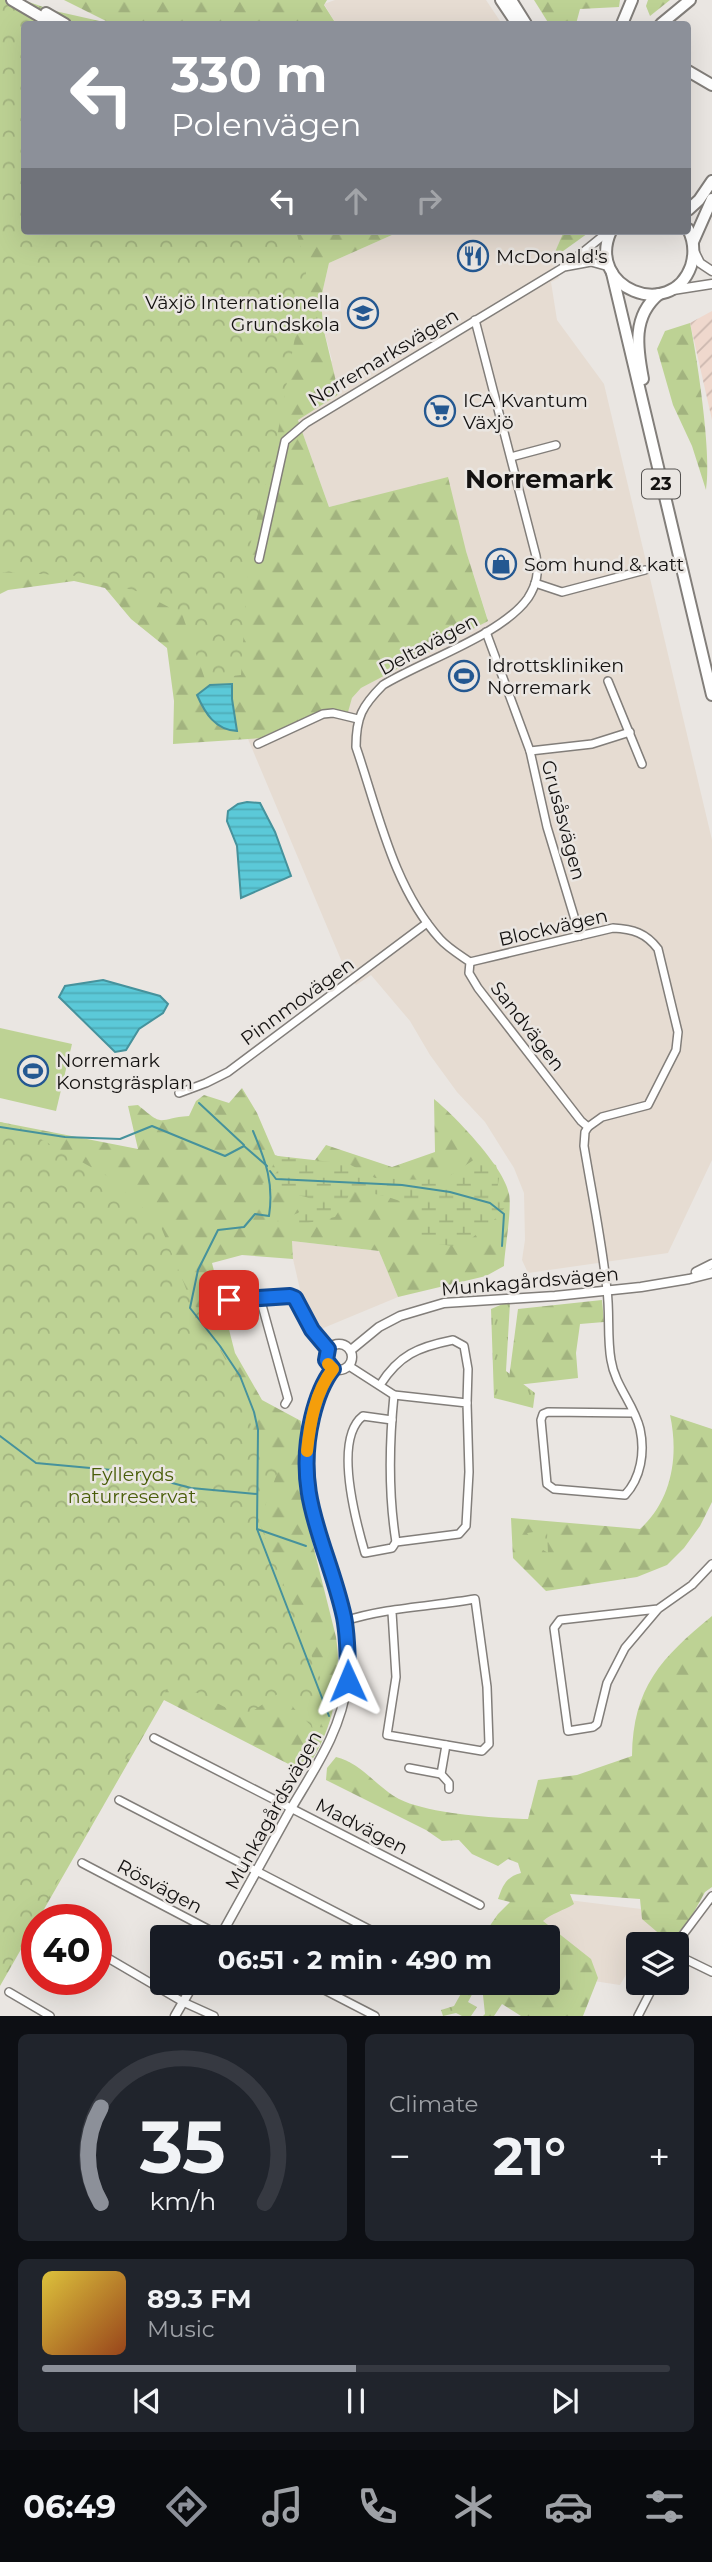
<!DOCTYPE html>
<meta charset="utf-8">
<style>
body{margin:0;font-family:Montserrat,sans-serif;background:#20242c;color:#f1f3f6;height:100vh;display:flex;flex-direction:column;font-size:26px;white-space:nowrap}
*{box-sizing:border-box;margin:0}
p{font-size:23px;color:#9ea1a6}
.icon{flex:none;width:38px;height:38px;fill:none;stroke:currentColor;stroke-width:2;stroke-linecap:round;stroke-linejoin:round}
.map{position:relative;height:2016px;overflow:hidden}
.panel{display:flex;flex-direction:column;gap:18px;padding:18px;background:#0d0f14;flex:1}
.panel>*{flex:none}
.top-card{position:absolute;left:21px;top:21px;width:670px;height:214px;border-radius:7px;box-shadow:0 7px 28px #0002;background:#8c9099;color:#fff;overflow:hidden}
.tools{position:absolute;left:626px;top:1932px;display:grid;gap:14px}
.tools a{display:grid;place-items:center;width:63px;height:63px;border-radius:7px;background:#171b24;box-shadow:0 7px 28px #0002;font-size:35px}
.speed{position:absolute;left:21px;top:1904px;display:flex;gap:14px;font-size:35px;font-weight:700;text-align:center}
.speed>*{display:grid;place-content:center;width:91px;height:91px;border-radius:50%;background:#171b24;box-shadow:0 7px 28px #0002;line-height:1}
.speed .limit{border:10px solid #d22;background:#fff;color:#111}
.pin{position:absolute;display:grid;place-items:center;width:60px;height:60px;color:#fff;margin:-30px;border-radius:14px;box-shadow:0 4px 10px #0006}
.me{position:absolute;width:77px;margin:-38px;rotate:359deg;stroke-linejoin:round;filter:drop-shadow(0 0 5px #0008)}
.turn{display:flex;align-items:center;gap:24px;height:147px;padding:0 35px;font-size:32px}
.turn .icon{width:91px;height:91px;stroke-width:2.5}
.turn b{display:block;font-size:49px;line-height:60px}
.lanes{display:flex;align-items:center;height:66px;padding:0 35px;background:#0003;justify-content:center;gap:35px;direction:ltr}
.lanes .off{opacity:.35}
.big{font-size:52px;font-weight:700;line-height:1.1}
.panel .widget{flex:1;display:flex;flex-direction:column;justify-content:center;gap:10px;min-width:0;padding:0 24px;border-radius:10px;background:#20242c}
.panel .dial{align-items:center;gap:0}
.dial svg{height:182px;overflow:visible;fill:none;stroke:#363941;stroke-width:7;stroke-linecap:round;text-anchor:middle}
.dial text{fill:#f1f3f6;stroke:none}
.song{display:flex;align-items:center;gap:21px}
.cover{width:84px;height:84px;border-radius:10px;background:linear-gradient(135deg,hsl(50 70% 55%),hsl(20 70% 35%))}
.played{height:7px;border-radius:4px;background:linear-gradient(90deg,#8c9099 50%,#363941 50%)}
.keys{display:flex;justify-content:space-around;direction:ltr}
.heat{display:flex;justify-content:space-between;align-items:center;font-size:38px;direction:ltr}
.panel .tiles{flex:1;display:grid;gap:18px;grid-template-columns:1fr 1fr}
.widget:last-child{grid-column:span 2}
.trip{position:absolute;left:150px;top:1925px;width:410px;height:70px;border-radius:7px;background:#171b24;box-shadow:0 7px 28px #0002;font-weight:700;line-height:70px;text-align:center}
.dock{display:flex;height:112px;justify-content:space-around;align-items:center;background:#090b0e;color:#9ea1a6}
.dock .icon{width:49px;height:49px}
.dock .selected{color:#8c9099}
.dock b{font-size:32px;color:#f1f3f6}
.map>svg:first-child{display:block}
.built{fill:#e6dcd2}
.industrial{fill:url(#industrial-furrows)}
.grass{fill:url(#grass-tufts)}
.forest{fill:url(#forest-firs)}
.wetland{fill:url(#wetland-marsh)}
.park{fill:url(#park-crowns)}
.garden{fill:#bdd294}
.water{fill:url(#water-rules);stroke:#46929c;stroke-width:2}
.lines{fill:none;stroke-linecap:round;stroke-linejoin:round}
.stream{stroke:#46929c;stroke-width:2}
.minor-casing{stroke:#827e7a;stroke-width:10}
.tertiary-casing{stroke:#827e7a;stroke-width:11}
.primary-casing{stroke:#827e7a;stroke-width:14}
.trunk-casing{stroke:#827e7a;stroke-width:14}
.minor{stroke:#fff;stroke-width:7}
.tertiary{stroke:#fff;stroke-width:8}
.primary{stroke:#fff;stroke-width:10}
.trunk{stroke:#fff;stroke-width:10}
.route-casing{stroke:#114b97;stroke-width:18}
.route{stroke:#1a73e8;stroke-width:12}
.slow{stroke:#f59e0b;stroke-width:12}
.labels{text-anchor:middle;stroke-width:5;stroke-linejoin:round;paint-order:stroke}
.shield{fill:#eae6e2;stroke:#545250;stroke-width:2}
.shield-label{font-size:18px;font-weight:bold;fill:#141211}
.poi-label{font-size:19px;fill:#141211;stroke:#eae6e2;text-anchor:start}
.street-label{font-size:19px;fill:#141211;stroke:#eae6e2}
.park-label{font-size:19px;fill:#495d09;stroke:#eae6e2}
.district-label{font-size:26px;font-weight:bold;fill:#141211;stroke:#eae6e2}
</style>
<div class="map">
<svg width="712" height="2016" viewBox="0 0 712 2016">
<defs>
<pattern id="industrial-furrows" width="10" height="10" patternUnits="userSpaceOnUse" patternTransform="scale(1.75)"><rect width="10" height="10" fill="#efd8cd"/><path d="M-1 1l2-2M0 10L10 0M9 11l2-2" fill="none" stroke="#ccb8af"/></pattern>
<pattern id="grass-tufts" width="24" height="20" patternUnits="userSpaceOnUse" patternTransform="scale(1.75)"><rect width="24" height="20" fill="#bdd294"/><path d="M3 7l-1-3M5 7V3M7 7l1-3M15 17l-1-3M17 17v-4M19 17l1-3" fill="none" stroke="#a2b37f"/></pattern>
<pattern id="forest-firs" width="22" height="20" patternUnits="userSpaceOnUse" patternTransform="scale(1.75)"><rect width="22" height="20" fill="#bdd294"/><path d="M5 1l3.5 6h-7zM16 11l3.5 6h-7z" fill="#a2b37f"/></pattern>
<pattern id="wetland-marsh" width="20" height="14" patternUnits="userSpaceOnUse" patternTransform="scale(1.75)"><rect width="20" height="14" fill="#bdd294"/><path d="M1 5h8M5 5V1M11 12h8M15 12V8" fill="none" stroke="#a2b37f"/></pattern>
<pattern id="park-crowns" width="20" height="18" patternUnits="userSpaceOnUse" patternTransform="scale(1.75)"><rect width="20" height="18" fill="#bdd294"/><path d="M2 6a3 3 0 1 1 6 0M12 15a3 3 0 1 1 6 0" fill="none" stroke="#a2b37f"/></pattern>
<pattern id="water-rules" width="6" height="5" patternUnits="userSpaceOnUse" patternTransform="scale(1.75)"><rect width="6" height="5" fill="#5bc9d8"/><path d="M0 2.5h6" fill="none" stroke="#4eacb8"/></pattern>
</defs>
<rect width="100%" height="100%" fill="#eae6e2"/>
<!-- built -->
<g class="built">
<path d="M 335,0 L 486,0 L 502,24 L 336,24 L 324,4 Z"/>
<path d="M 401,231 L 564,231 L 552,259 L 559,278 L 551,282 L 557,320 L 604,384 L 712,840 L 712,1160 L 668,1253 L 528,1273 L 522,1260 L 525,1240 L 524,1193 L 514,1168 L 485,1122 L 457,1092 L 430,1055 L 410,1021 L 371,975 L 356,985 L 347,974 L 248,739 L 266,735 L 329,709 L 347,712 L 352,698 L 361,688 L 488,620 L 466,551 L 357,500 L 329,507 L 298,420 L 332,360 L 323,327 L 321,298 L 329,263 Z"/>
<path d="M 292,1241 L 379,1251 L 398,1297 L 321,1329 L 302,1298 L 293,1259 Z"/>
<path d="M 560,1899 L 690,1915 L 670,1944 L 639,1944 L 639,1952 L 620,1985 L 594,1981 L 548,1937 L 518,1937 Z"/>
</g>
<!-- industrial -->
<path class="industrial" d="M 712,311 L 712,420 L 690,323 Z"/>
<!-- grass -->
<path class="grass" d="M 505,1303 L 510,1303 L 506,1371 L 535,1393 L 533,1408 L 494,1398 L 491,1309 Z"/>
<!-- forest -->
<g class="forest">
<path d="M 64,0 L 327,0 L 324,5 L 336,24 L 112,24 Z"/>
<path d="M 534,0 L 620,0 L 619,7 L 580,9 L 576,24 L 549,24 Z"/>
<path d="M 648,0 L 670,0 L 650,16 L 646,6 Z"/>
<path d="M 0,14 L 24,231 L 401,231 L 329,263 L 321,298 L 323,327 L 339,394 L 298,420 L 329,507 L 448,477 L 466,551 L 488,621 L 361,688 L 352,698 L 348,712 L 329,709 L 266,735 L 263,738 L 173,744 L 174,701 L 167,648 L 131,619 L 105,588 L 74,581 L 8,590 L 0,594 Z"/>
<path d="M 564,231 L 591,231 L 552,259 Z"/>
<path d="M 690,323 C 698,363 712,457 706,490 L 692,446 L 673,405 L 657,349 L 665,331 Z"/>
<path d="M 242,1088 L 257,1113 L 275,1155 L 310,1167 L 326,1145 L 392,1167 L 435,1152 L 434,1099 C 455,1116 505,1168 509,1194 C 512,1209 505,1248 504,1266 L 486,1276 L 398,1297 L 379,1251 L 292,1241 L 293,1259 L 242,1255 L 212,1263 L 235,1353 L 262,1400 L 301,1421 L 299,1469 L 300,1493 L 336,1637 C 343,1684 333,1733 304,1772 L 164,1700 L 0,1986 L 0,1122 L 138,1149 L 128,1106 L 138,1105 C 166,1129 157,1118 189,1116 L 196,1101 L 204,1095 L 229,1103 Z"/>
<path d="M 602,1300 L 604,1322 L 580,1324 L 576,1353 L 578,1378 L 508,1386 L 518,1309 Z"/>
<path d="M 670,1415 L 712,1429 L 712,1502 L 700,1526 L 684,1548 L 667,1565 L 637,1577 L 546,1591 L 513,1558 L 511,1518 L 640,1529 C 672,1500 679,1456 670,1415 Z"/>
<path d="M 712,1616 L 712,1887 L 705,1892 L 689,1921 L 670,1943 L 642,1919 L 640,1899 L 570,1894 L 574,1904 C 563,1911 552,1913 543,1921 L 591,1959 L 598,1978 L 583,2016 L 521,2016 L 502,2004 L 494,2016 L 483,2016 L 485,2014 L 483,1995 L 478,1983 L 548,1983 L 548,1937 L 482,1937 L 498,1914 L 510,1902 L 498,1899 C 503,1885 506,1877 521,1873 L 518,1863 L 508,1859 L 498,1866 L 472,1854 L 459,1840 L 442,1841 L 426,1830 L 326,1780 L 327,1768 L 336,1757 C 360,1762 378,1788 399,1799 C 429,1814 493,1818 528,1819 L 538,1780 L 577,1775 L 632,1756 C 633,1687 661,1658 712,1616 Z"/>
</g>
<!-- wetland -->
<path class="wetland" d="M 269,1155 L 349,1164 L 375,1178 L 396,1179 L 426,1180 L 451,1175 L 475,1159 L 496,1165 L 499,1178 L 496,1196 L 507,1205 L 495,1219 L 461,1247 L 429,1243 L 415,1236 L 425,1219 C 412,1199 374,1193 352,1191 L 335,1217 L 294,1226 L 277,1221 L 298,1213 L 311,1199 C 295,1192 275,1196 262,1184 L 277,1172 Z"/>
<!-- park -->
<g class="park">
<path d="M 0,0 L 23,0 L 55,11 L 113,24 L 24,24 L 24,231 L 296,231 L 306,267 L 306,276 L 277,437 L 249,550 L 241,675 L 205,679 L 182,614 L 140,592 L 79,576 L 0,572 Z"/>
<path d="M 0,1122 L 19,1127 L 107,1176 L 159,1222 L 187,1291 L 238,1382 L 254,1435 L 278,1471 L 259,1522 L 329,1700 L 318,1733 L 279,1693 L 244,1717 L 172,1680 L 0,1983 Z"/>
<path d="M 547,1530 L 548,1553 L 535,1545 L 527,1533 Z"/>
<path d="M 467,1983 L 477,1985 L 468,2002 L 477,2007 L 471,2016 L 462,2016 L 456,2013 L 443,2016 L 441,2010 L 454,2006 Z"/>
</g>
<!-- garden -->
<path class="garden" d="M 0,1028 L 72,1044 L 56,1111 L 0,1098 Z"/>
<!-- water -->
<g class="water">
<path d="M 232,684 L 232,699 L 237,731 C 215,730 205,713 197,695 L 210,685 Z"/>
<path d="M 247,802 L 260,803 L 275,832 L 291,876 L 241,898 L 237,846 L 227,821 L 228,811 L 238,804 Z"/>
<path d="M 103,980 L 160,996 L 168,1004 L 163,1013 L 139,1029 L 126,1050 L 115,1052 L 59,997 L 65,986 Z"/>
</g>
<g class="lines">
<!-- stream -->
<g class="stream">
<path d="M 199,1103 L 244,1145"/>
<path d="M 0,1127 L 65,1137 L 120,1139 L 152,1126 L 225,1156 L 244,1146 L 267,1166"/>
<path d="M 253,1131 C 266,1162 274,1183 269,1216 L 255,1214 L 244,1227 L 218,1230 L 198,1270 L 190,1308 L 220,1346 L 240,1376 L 254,1412 L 258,1430 L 257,1529 L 329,1716"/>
<path d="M 270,1171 L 276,1179 L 402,1185 L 450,1192 L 490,1203 L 504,1214 L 502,1246"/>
<path d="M 0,1436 L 36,1463 L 112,1470 L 146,1476 L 191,1488 L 257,1494"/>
<path d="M 257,1529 L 306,1546"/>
</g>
<!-- minor casing -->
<g class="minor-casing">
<g id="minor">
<path d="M 567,265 L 609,231"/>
<path d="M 475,320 L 536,556 C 539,572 537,584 528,598 C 502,635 422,661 383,685 C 362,706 356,717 356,747 C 378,811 393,887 440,939 C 448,948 460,955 470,962 L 469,973 L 478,988 L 581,1121 L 588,1127 L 585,1132 L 584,1146 C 592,1194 602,1242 607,1290 C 610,1313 607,1338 611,1360 C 615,1386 634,1404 640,1429 C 645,1452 641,1478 625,1495 L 554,1489 L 547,1484 L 541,1420 L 543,1414 L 548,1412 L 633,1413"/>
<path d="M 511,457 L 556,445"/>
<path d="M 259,559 L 285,441 L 306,423 L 564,267 L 591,262 L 609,267"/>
<path d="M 535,583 L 562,592 L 645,570"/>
<path d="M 486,632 L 530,751 L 547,827 L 580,936"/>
<path d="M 608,681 L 642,764"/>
<path d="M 258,744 L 323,714 L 333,713 L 358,719"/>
<path d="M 530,751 L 592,744 L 630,732"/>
<path d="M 470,962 L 613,928 C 633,929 646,933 658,949 L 678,1032 L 676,1050 L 648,1105 L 602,1117 L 588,1127"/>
<path d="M 179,1093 L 206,1083 L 228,1072 L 427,923"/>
<path d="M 260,1298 L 288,1399 L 285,1404"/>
<path d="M 229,1300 L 290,1296 L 295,1298 L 312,1330 L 328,1349"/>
<path d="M 349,1366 L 394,1395 L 467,1403 L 469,1472 L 466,1526 L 459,1534 L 396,1542 L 392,1548 L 365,1553 C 356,1522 333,1439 363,1416 L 392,1420"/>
<path d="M 380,1385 C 399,1355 418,1347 453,1340 L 464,1346 L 468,1369 L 467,1403"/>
<path d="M 394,1395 C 389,1445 388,1492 396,1542"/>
<path d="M 658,1609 L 560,1620 L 554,1628 L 568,1731 L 593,1727 L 597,1724 L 607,1683 L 625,1648 L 658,1609 L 692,1585 L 712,1564"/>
<path d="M 345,1621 C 384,1608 434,1606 475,1599 L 487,1687 L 489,1744 L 482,1751 L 387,1735 L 396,1677 L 392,1612"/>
<path d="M 154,1738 L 480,1905"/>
<path d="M 446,1745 L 441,1774 L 449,1783 L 449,1789"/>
<path d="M 409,1768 L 441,1774"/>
<path d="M 119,1800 L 384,1937"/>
<path d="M 82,1863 L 223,1937"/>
<path d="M 676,1944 L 712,1896"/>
<path d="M 96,1951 L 183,2002 L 214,2016"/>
<path d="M 677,1955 L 712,1972"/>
<path d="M 311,1983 L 375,2016"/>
<path d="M 9,1992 L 50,2016"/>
<path d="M 638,2016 L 655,1983"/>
</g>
</g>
<!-- tertiary casing -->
<g class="tertiary-casing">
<g id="tertiary">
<path d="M 694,251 L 700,263 L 712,271"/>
<path d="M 673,290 L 712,284"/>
<path d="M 696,1272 L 712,1264"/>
<circle cx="339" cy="1357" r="13"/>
<path d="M 351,1350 L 379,1327 L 400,1316 L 444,1303 L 555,1296 L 641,1287 L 689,1279 L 712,1273"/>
<path d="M 220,1937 C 244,1894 268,1850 292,1807 C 315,1768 342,1729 347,1682 C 358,1591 290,1516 311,1423 C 316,1404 321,1385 333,1369"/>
<path d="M 175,2016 L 194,1983"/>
</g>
</g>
<!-- primary casing -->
<g class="primary-casing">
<g id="primary">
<path d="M 501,0 L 517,24"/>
<path d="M 511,0 L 526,24"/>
<path d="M 611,231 C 585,288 671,322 691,266 C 695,253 694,241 688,229"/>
<path d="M 612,273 L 712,695"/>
<path d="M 643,379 C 637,348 632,316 659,294"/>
</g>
</g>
<!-- trunk casing -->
<g class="trunk-casing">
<g id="trunk">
<path d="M 12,0 L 53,24"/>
<path d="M 46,13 L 65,24"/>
<path d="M 622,24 L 632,0"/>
<path d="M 661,24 L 690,0"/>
<path d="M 688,71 L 712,85"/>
<path d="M 688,210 L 699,200 L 712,181"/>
<path d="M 693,242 L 712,199"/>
</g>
</g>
<!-- minor -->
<use href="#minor" class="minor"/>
<!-- tertiary -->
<use href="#tertiary" class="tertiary"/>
<!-- primary -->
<use href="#primary" class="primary"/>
<!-- trunk -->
<use href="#trunk" class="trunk"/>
</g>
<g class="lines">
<!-- route casing -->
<g class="route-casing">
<path id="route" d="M 229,1300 L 290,1296 L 295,1298 L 312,1330 L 328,1349 L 326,1360 L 333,1369 C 322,1383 316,1401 312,1418 C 293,1498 328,1544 344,1617 C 348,1637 348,1660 348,1681"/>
</g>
<!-- route -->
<use href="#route" class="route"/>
<!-- slow -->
<path class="slow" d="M 307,1451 C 310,1423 315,1392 333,1369 L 328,1364"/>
</g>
<!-- icons -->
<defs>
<g id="restaurant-ring" transform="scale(1.575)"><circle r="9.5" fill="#eae6e2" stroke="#245891" stroke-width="1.5"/><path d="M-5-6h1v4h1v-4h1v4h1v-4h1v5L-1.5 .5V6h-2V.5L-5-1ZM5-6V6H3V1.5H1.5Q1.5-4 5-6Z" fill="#245891"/></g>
<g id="school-ring" transform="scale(1.575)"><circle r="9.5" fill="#eae6e2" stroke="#245891" stroke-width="1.5"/><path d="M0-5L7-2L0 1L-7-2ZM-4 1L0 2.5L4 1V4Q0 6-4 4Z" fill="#245891"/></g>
<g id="supermarket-ring" transform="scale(1.575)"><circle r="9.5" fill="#eae6e2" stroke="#245891" stroke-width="1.5"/><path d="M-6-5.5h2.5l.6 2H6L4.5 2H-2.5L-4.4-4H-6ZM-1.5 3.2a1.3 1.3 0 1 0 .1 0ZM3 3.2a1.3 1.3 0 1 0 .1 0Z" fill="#245891"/></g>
<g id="shop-ring" transform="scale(1.575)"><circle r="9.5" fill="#eae6e2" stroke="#245891" stroke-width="1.5"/><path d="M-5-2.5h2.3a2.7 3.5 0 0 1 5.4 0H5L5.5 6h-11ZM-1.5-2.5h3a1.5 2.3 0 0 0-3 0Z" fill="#245891"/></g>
<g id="stadium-ring" transform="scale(1.575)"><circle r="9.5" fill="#eae6e2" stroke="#245891" stroke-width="1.5"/><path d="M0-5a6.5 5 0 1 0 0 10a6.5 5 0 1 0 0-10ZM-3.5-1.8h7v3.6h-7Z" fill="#245891"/></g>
</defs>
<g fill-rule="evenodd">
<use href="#restaurant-ring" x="473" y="256"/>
<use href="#school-ring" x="363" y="313"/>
<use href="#supermarket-ring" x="440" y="411"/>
<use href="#shop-ring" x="501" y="564"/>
<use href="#stadium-ring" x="464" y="676"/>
<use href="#stadium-ring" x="33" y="1071"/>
</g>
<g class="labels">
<!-- shield labels -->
<rect class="shield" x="642" y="469.5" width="38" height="29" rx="5"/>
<g class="shield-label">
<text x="661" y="490">23</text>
</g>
<!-- poi labels -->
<g class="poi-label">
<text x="496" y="263">McDonald's</text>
<text x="340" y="309" text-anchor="end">Växjö Internationella<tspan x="340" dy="22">Grundskola</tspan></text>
<text x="463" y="407">ICA Kvantum<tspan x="463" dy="22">Växjö</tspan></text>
<text x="524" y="571">Som hund &amp; katt</text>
<text x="487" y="672">Idrottskliniken<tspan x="487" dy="22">Norremark</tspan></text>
<text x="56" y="1067">Norremark<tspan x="56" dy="22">Konstgräsplan</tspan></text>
</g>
<!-- street labels -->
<g class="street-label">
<text transform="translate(383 357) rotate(-31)" y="7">Norremarksvägen</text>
<text transform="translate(428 644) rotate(-28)" y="7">Deltavägen</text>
<text transform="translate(564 820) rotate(75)" y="7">Grusåsvägen</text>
<text transform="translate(553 927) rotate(-13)" y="7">Blockvägen</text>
<text transform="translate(297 1001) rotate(-36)" y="7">Pinnmovägen</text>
<text transform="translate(528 1026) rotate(52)" y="7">Sandvägen</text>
<text transform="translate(530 1281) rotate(-5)" y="7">Munkagårdsvägen</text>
<text transform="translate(273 1810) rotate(-61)" y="7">Munkagårdsvägen</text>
<text transform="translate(362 1826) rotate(27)" y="7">Madvägen</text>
<text transform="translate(160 1886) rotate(28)" y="7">Rösvägen</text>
</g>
<!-- park labels -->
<g class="park-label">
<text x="132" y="1481">Fylleryds<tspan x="132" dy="22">naturreservat</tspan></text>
</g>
<!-- district labels -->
<g class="district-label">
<text x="539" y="488">Norremark</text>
</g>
</g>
</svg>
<div class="tools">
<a><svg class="icon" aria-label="layers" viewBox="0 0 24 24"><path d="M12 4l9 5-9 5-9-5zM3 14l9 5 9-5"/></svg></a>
</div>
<div class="speed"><div class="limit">40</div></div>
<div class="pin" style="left:229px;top:1300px;background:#d93025"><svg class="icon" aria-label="arrive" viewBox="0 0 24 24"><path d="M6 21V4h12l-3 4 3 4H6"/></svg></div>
<svg class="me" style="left:348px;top:1681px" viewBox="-20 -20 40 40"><path d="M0-17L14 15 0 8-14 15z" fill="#1a73e8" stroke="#fff" stroke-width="4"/></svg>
<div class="trip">06:51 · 2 min · 490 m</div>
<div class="top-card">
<div class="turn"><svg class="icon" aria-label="left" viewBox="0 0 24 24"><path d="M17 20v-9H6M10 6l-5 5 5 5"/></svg><div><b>330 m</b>Polenvägen</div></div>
<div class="lanes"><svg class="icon" aria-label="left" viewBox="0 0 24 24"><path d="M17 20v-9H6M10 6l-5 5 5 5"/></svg><svg class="icon off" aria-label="ahead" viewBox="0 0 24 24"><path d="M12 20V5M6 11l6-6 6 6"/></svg><svg class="icon off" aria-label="right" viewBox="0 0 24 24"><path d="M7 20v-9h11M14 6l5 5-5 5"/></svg></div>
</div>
</div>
<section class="panel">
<div class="tiles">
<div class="widget dial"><svg viewBox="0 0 100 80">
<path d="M14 69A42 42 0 1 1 86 69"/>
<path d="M14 69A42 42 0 0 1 14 27" stroke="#8c9099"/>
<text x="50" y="56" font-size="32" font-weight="700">35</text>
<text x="50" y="72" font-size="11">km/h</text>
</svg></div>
<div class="widget"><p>Climate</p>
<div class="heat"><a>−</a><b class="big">21°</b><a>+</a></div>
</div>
<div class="widget">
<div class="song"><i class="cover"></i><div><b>89.3 FM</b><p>Music</p></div></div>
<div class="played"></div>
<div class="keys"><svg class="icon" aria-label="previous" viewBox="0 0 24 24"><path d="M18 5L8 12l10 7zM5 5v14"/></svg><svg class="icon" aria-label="pause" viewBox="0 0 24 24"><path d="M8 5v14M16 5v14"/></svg><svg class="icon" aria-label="next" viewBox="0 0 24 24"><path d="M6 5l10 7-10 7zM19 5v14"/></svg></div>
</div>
</div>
</section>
<nav class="dock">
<b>06:49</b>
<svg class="icon selected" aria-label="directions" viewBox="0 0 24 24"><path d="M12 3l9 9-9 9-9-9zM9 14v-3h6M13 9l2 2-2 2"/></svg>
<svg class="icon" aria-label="music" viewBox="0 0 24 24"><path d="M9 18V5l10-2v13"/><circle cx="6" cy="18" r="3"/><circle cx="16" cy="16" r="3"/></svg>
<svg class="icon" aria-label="phone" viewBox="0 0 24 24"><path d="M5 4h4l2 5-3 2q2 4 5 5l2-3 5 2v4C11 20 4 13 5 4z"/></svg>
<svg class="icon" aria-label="climate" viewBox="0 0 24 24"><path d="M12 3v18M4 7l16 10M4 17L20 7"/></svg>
<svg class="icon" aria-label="car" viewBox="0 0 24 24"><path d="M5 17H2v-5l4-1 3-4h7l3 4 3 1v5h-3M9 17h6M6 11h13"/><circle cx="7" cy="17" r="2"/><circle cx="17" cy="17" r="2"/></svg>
<svg class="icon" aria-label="filters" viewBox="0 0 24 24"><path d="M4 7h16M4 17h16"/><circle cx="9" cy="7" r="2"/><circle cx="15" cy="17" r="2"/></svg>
</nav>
